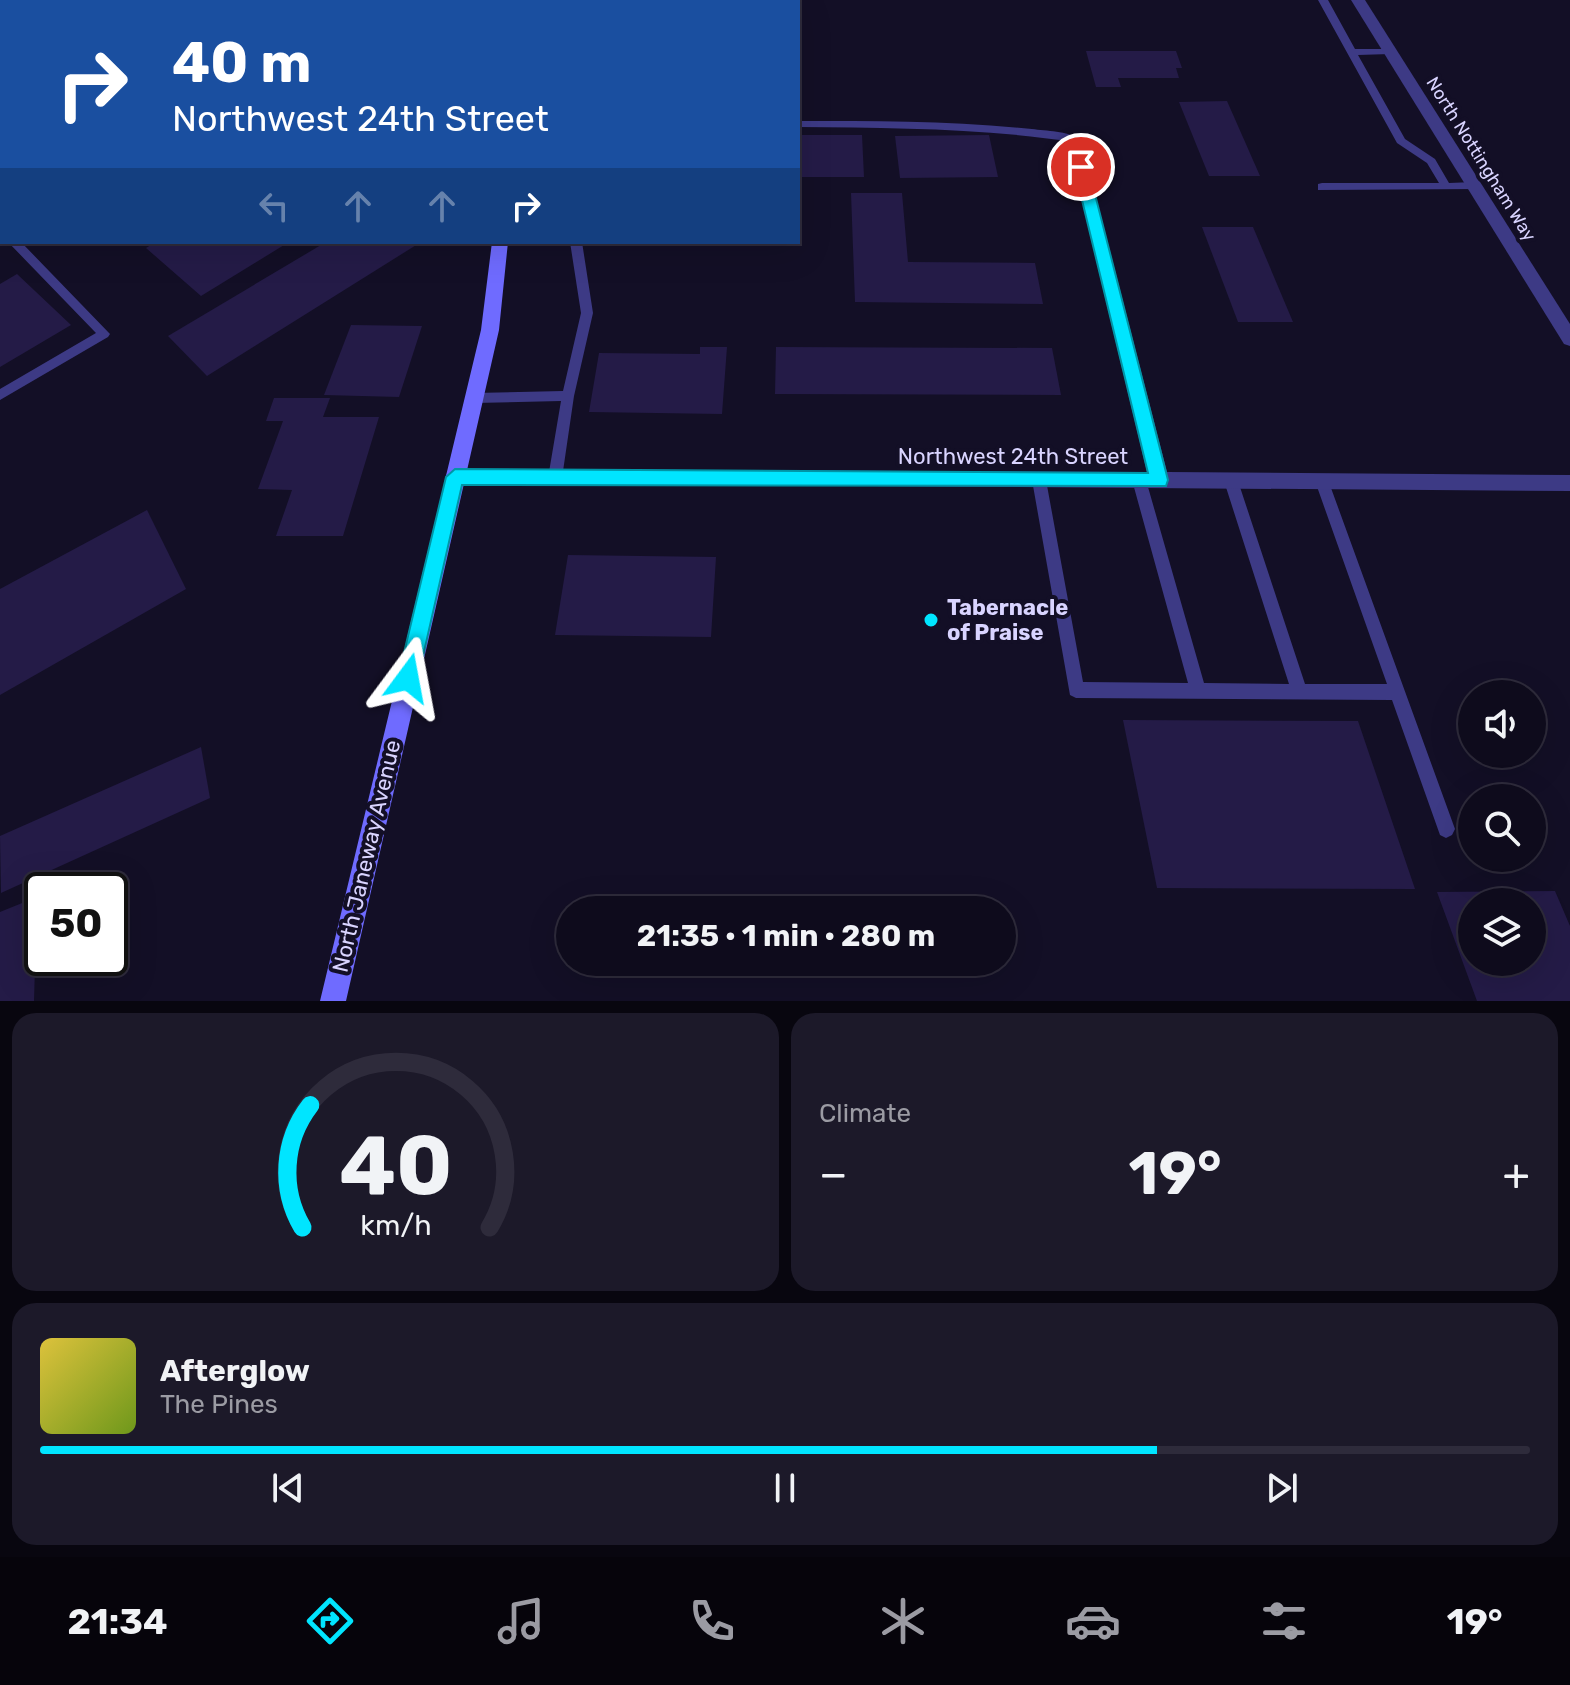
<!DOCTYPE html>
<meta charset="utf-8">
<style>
body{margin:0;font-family:Rubik,sans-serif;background:#1c1929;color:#f1f3f6;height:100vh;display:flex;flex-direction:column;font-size:30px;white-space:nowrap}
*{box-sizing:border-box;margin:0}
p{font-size:26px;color:#9b9ba3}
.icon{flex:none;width:44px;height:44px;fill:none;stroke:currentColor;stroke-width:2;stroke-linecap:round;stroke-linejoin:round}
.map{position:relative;height:1001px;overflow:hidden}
.drawer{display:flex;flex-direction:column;gap:12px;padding:12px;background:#08060f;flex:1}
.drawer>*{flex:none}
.guide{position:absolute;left:0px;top:0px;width:800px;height:244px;box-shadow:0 8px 32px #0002,0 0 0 2px #2e2b3b;background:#1a4fa0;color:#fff;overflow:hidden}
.buttons{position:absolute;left:1458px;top:680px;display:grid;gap:16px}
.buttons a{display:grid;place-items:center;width:88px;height:88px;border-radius:50%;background:#0e0b1c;box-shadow:0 8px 32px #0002,0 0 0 2px #2e2b3b;font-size:40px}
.speed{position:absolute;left:24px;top:872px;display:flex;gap:16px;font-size:40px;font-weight:700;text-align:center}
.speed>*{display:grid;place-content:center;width:104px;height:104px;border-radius:50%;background:#0e0b1c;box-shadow:0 8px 32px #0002,0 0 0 2px #2e2b3b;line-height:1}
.speed .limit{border:4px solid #111;border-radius:12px;background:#fff;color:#111}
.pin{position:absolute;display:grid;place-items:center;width:68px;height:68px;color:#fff;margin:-34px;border:4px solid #fff;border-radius:50%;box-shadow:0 2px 8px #0007}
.me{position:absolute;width:88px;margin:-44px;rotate:13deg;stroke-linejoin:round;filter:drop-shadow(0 0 6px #0008)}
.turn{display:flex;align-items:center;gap:28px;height:168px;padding:0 40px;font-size:36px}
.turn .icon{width:104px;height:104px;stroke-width:2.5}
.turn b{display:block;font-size:56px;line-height:68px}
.lanes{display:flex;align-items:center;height:76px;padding:0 40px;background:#0003;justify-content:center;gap:40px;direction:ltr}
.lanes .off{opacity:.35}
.big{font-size:60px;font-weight:700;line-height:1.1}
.drawer .card{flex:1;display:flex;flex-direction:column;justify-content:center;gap:12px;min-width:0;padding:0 28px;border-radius:24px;background:#1c1929}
.drawer .dial{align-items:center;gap:0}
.dial svg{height:208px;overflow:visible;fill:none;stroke:#2e2b3b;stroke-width:7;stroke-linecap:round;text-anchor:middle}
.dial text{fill:#f1f3f6;stroke:none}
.song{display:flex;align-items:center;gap:24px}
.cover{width:96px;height:96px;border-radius:12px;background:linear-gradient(135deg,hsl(50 70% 55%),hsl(80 70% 35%))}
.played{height:8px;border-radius:4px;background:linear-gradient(90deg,#00e5ff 75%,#2e2b3b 75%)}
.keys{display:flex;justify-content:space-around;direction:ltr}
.heat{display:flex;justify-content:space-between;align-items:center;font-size:44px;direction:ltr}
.drawer .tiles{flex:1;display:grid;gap:12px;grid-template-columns:1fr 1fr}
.card:last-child{grid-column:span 2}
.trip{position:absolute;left:556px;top:896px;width:460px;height:80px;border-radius:40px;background:#0e0b1c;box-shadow:0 8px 32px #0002,0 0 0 2px #2e2b3b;font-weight:700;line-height:80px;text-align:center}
.menu{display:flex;height:128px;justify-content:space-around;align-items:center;background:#06040b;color:#9b9ba3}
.menu .icon{width:56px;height:56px}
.menu .on{color:#00e5ff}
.menu b{font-size:36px;color:#f1f3f6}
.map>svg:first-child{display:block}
.building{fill:#241b47;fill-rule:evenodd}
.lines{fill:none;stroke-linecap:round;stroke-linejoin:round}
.lane{fill:#3d3a85;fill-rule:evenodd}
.street{fill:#3d3a85;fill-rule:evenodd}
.secondary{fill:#6f6bff;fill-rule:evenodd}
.route{fill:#00e5ff;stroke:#0095a6;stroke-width:2}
.poi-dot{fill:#00e5ff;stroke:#130f26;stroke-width:3}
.labels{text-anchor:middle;stroke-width:8;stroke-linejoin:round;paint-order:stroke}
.far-street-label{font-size:18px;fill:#d9d4ff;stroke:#130f26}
.street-label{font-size:22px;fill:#d9d4ff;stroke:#130f26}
.poi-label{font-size:22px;font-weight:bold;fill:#d9d4ff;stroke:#130f26;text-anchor:start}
</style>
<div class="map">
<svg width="1570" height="1001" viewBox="0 0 1570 1001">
<rect width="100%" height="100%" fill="#130f26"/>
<!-- building -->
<g class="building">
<path d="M 1086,51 L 1176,51 L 1182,68 L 1176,68 L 1179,78 L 1118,78 L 1121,87 L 1096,87 Z"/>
<path d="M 1227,101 L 1260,176 L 1209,176 L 1179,102 Z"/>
<path d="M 798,135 L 862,135 L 864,177 L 798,177 Z"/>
<path d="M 989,135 L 998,177 L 900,178 L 895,136 Z"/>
<path d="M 851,193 L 902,193 L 908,262 L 1035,263 L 1043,304 L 855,302 Z"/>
<path d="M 1202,227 L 1253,227 L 1293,322 L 1238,322 Z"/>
<path d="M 156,242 L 289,242 L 201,296 L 146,248 Z"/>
<path d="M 326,242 L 421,242 L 207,376 L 168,336 Z"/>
<path d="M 17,274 L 71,325 L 0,367 L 0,284 Z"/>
<path d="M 351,325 L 422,326 L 399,397 L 324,395 Z"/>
<path d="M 700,347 L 727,347 L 722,414 L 589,412 L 599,353 L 700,354 Z"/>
<path d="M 776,347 L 1052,348 L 1061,395 L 775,394 Z"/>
<path d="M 274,398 L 330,398 L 323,417 L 379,417 L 343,536 L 276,536 L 292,490 L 258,489 L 283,421 L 266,421 Z"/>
<path d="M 147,510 L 186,589 L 0,695 L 0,589 Z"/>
<path d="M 568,555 L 716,557 L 711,637 L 555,635 Z"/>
<path d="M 1123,720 L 1358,721 L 1415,889 L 1157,888 Z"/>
<path d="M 201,747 L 210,798 L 1,893 L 0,836 Z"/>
<path d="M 1555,891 L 1570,926 L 1570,1001 L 1477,1001 L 1437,892 ZM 1472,902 L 1532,902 L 1532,962 L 1472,962 Z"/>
<path d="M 37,897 L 34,1001 L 0,1001 L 0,912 Z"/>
</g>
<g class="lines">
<!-- lane -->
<g class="lane">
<path d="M 1318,0 L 1328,0 L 1355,49 L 1393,49 L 1393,53 L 1390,54 L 1358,55 L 1405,139 L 1435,159 L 1449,183 L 1474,182 L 1478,183 L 1478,189 L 1318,190 L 1318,184 L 1322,183 L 1439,183 L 1427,163 L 1397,143 Z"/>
<path d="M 798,121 C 876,121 954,121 1032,129 C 1046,131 1068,131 1079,139 L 1074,142 C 982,128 891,128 798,127 Z"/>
<path d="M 0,224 L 2,225 L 2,234 L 0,233 Z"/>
<path d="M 8,242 L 21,242 L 110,334 L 108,337 L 0,400 L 0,389 L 96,333 Z"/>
<path d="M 570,242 L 582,242 L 593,313 L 574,396 L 562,478 L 560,482 L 550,482 L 548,478 L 561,401 L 474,403 L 468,398 L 474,393 L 563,391 L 581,313 Z"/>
<path d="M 1039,474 L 1044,476 L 1046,480 L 1083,682 L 1188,683 L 1132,480 L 1134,476 L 1144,476 L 1146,480 L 1204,683 L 1289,684 L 1224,481 L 1226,477 L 1236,477 L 1238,481 L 1305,684 L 1387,684 L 1315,481 L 1317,477 L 1327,477 L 1455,829 L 1452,835 L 1446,838 L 1440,835 L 1392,700 L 1076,698 L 1070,695 L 1032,480 L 1034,476 Z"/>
</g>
<!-- street -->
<g class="street">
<path d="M 343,0 L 358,0 L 360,2 L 345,2 Z"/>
<path d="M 1351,0 L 1365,0 L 1570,324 L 1570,346 L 1564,344 Z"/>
<path d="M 1074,134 L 1081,139 L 1167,472 L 1570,475 L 1570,491 L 448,483 L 445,477 L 448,471 L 455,469 L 1147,472 L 1067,139 Z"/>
</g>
<!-- secondary -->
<g class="secondary">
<rect x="527" y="0" width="14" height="2"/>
<path d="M 492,242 L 508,242 L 499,330 L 346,1001 L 320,1001 L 481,330 Z"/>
</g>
</g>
<!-- route -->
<path class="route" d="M 1081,162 L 1088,167 L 1168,480 L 1166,486 L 462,485 L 418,678 L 415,685 L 408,687 L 401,685 L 398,678 L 446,477 L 455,469 L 1148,473 L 1074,167 Z"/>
<!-- markers -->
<circle class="poi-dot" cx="931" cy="620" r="8"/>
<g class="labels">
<!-- far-street labels -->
<g class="far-street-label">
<text transform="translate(1481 159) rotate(58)" y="6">North Nottingham Way</text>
</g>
<!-- street labels -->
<g class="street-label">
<text x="1013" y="464">Northwest 24th Street</text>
<text transform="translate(366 856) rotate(-77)" y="8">North Janeway Avenue</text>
</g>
<!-- poi labels -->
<g class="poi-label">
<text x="947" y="615">Tabernacle<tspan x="947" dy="25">of Praise</tspan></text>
</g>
</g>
</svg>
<div class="buttons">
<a><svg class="icon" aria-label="sound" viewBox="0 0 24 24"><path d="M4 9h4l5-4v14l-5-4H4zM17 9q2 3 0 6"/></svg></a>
<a><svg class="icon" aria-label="search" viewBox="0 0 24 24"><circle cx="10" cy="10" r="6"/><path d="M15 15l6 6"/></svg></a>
<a><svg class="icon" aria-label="layers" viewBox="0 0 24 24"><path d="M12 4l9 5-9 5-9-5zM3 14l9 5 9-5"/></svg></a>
</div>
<div class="speed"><div class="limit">50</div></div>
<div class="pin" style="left:1081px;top:167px;background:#d93025"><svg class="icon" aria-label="arrive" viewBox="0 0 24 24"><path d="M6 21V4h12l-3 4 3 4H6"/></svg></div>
<svg class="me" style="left:408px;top:678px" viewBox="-20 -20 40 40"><path d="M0-17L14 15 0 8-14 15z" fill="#00e5ff" stroke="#fff" stroke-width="4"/></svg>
<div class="trip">21:35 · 1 min · 280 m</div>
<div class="guide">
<div class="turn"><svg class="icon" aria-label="right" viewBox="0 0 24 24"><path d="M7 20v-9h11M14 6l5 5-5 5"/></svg><div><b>40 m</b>Northwest 24th Street</div></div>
<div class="lanes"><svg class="icon off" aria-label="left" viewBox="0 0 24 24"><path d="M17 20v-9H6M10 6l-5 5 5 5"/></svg><svg class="icon off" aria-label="ahead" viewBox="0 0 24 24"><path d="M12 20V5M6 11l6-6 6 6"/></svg><svg class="icon off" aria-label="ahead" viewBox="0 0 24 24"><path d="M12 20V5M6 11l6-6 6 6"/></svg><svg class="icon" aria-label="right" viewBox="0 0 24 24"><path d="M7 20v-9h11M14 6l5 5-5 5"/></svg></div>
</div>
</div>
<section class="drawer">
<div class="tiles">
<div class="card dial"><svg viewBox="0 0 100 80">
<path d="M14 69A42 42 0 1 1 86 69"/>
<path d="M14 69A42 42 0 0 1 17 22" stroke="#00e5ff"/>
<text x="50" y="56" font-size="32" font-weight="700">40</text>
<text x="50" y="72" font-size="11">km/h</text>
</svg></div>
<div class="card"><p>Climate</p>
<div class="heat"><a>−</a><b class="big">19°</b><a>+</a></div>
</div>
<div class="card">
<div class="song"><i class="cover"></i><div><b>Afterglow</b><p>The Pines</p></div></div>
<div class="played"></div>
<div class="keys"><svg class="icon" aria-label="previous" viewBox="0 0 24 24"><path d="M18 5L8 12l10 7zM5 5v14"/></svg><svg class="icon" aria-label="pause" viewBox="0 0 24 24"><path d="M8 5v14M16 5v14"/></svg><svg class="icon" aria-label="next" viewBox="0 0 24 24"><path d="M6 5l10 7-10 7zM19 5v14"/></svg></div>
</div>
</div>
</section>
<nav class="menu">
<b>21:34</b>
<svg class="icon on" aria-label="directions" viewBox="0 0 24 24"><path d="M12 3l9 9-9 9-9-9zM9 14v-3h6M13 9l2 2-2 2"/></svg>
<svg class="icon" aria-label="music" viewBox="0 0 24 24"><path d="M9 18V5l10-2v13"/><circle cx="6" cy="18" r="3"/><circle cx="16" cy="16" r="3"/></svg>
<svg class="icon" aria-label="phone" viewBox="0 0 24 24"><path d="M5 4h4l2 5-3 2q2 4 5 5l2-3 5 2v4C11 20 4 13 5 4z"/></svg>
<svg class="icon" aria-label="climate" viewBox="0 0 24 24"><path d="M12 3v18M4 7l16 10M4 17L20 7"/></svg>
<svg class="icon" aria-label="car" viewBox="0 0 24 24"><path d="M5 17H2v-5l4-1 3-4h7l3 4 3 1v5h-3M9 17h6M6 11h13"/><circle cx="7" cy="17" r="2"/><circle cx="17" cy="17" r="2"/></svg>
<svg class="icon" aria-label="filters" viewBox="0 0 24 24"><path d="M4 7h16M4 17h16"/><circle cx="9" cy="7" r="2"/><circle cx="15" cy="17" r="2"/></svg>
<b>19°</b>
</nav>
